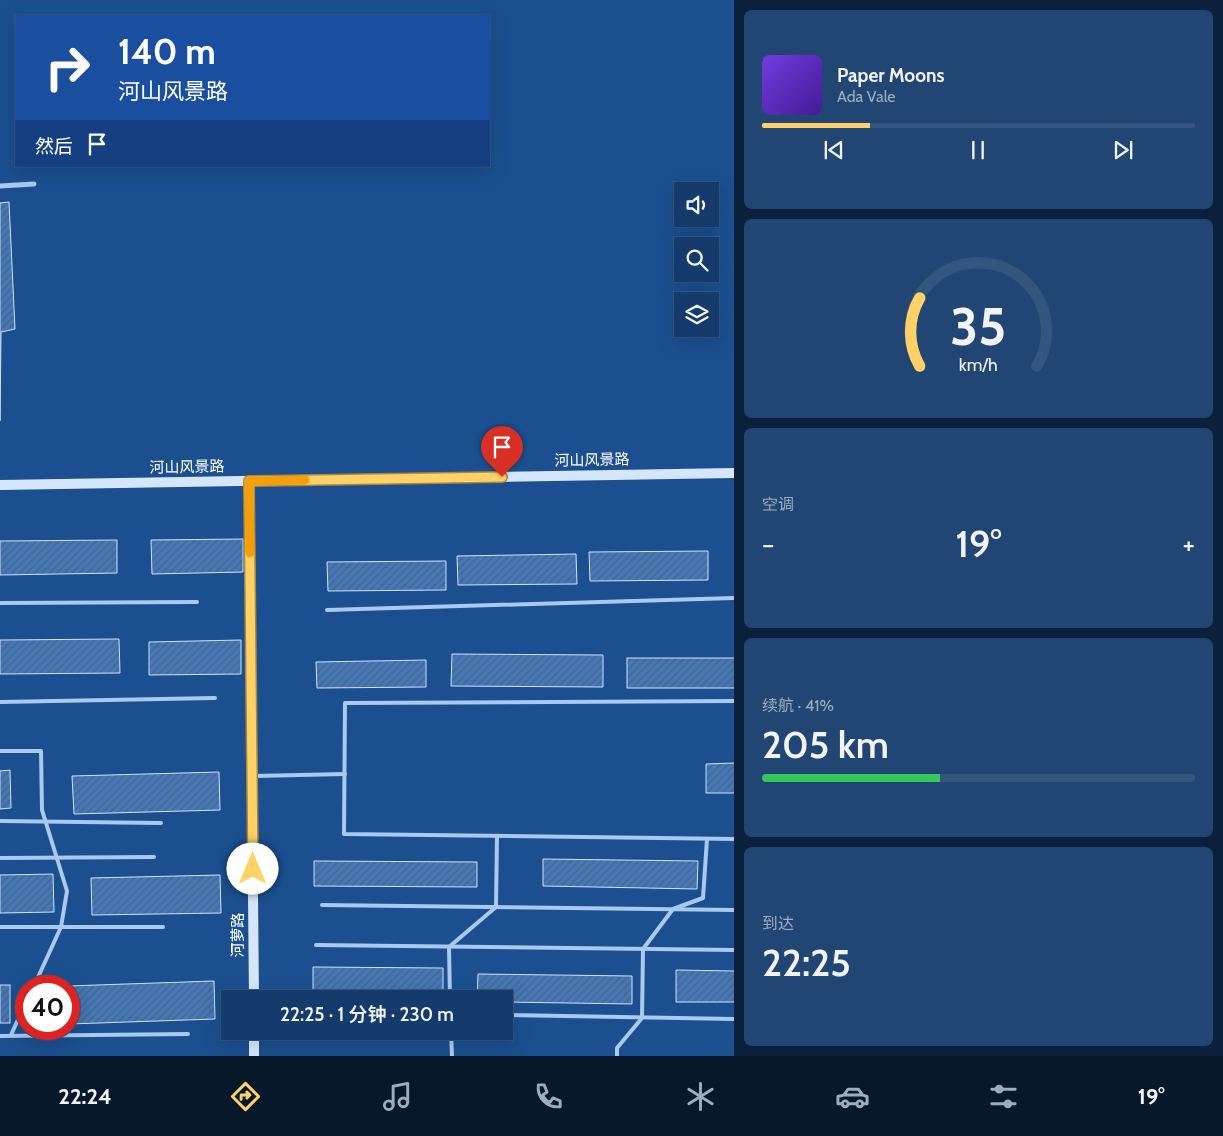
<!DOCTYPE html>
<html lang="zh">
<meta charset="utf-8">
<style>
body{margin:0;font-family:Cabin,"Noto Sans SC",sans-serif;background:#214673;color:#f1f3f6;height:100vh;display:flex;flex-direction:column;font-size:19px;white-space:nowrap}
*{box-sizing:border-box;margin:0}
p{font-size:16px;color:#9dadc1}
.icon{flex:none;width:28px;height:28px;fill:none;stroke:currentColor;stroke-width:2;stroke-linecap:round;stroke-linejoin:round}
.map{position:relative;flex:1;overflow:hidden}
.side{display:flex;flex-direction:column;gap:10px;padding:10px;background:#0b203b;width:489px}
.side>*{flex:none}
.hud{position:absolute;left:15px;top:15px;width:475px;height:152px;border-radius:0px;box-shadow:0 5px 20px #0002,0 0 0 1px #33557e;background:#1a4fa0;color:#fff;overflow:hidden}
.buttons{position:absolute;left:674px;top:182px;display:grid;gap:10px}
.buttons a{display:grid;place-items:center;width:45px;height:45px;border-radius:0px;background:#143b6b;box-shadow:0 5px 20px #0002,0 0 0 1px #33557e;font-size:25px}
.speed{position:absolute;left:15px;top:975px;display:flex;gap:10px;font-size:25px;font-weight:700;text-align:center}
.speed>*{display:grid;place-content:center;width:65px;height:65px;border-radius:50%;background:#143b6b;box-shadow:0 5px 20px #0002,0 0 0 1px #33557e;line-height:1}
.speed .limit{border:8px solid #d22;background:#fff;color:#111}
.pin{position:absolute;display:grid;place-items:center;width:42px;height:42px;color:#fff;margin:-51px -21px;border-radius:50% 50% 50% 0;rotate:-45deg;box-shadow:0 0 5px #0007}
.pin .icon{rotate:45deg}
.me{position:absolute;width:55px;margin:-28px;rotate:0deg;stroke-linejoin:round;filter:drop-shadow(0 0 4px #0008)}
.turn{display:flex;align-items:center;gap:18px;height:105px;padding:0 20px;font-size:22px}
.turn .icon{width:65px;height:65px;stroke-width:2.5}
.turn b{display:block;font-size:35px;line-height:42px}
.then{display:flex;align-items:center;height:48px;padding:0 20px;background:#0003;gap:10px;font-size:19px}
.big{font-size:38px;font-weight:600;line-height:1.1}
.side .card{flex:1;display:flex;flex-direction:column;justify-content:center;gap:8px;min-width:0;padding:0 18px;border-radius:8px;background:#214673}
.side .dial{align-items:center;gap:0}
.dial svg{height:130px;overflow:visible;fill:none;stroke:#33557e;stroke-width:7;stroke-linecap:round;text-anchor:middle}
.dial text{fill:#f1f3f6;stroke:none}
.song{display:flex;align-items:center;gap:15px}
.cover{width:60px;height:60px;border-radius:8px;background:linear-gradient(135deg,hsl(260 70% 55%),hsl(260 70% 35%))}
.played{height:5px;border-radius:2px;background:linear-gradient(90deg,#ffd166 25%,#33557e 25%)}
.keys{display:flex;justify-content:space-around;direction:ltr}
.heat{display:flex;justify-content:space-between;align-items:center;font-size:28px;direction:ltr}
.charge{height:8px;border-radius:4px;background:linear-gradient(90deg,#34c759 41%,#33557e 0)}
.trip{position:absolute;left:221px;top:990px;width:292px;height:50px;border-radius:0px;background:#143b6b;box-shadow:0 5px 20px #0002,0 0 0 1px #33557e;font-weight:600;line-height:50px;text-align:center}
.tabs{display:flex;height:80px;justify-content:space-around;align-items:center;background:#08182b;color:#9dadc1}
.tabs .icon{width:35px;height:35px}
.tabs .selected{color:#ffd166}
.tabs b{font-size:22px;color:#f1f3f6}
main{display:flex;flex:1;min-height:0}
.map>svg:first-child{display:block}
.building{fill:url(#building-hatch);stroke:#cfe3fa}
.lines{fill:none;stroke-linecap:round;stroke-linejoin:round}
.lane{stroke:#a9c9ee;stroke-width:4}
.street{stroke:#a9c9ee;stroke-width:5}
.secondary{stroke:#d6e6fa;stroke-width:10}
.route-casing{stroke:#a68842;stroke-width:12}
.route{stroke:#ffd166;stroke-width:9}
.slow{stroke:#f59e0b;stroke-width:9}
.labels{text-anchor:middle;stroke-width:5;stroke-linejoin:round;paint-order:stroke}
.street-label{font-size:15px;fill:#fff;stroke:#1b4f8f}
</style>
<main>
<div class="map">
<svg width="735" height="1056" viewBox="0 0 735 1056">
<defs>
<pattern id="building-hatch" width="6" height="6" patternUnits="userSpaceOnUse" patternTransform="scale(1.25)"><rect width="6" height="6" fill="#4478b7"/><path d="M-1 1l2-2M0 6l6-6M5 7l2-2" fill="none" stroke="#486282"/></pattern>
</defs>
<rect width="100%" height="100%" fill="#1b4f8f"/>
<!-- building -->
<g class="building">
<path d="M 9,202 L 15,329 L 1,332 L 0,421 L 0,203 Z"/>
<path d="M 243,539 L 243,572 L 152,574 L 151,540 Z"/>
<path d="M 117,540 L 117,573 L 0,575 L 0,541 Z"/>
<path d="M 708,551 L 708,580 L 590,581 L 589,552 Z"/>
<path d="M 576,554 L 577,584 L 458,585 L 457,556 Z"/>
<path d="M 446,561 L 446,590 L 328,591 L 327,562 Z"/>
<path d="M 119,639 L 120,673 L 0,674 L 0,640 Z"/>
<path d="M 241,640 L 241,674 L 149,675 L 149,642 Z"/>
<path d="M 452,654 L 603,655 L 603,687 L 451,686 Z"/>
<rect x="627" y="658" width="108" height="30"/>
<path d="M 426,660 L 426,687 L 317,688 L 316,662 Z"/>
<path d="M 735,763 L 735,793 L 706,793 L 706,764 Z"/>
<path d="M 10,770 L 11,808 L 0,809 L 0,771 Z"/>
<path d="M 219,772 L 220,810 L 74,814 L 72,776 Z"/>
<path d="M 543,859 L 698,861 L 697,889 L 543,886 Z"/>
<path d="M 314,861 L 477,862 L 477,887 L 314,886 Z"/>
<path d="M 53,874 L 54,912 L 0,913 L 0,875 Z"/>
<path d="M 220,875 L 221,913 L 92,915 L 91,878 Z"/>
<path d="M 313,967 L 443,968 L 443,994 L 313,993 Z"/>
<path d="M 676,970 L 735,971 L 735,1002 L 676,1002 Z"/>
<path d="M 478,974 L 632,976 L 632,1004 L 505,1002 L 505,999 L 477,999 Z"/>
<path d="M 214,981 L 215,1019 L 69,1024 L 68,986 Z"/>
<rect x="0" y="985" width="10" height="38"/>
</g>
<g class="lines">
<!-- lane -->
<g class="lane">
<path d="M 0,603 L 197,602"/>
<path d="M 327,610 L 735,598"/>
<path d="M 735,701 L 345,703 L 344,834 L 735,839"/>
<path d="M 0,702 L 215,698"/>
<path d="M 0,751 L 41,751 L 42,810 L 67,891 L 61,927 L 34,986"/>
<path d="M 252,776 L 345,774"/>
<path d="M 0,821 L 161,823"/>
<path d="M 0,858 L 154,857"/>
<path d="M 322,905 L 735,910"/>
<path d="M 0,927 L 163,927"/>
<path d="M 316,945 L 735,950"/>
<path d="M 450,999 L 449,947 L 496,907 L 497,836"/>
<path d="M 505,1015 L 735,1019"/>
<path d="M 451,1031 L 452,1056"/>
<path d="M 11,1035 L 26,1002"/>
<path d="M 0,1036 L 188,1034"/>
<path d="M 617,1056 L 617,1048 L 642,1018 L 643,949 L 673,909 L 703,898 L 707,839"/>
</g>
<!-- street -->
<path class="street" d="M 0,186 L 34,184"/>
<!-- secondary -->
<g class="secondary">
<path d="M 249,481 L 254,999"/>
<path d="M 0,485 L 735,473"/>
<path d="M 254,1031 L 254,1056"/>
</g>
</g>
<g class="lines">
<!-- route casing -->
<g class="route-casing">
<path id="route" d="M 253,869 L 249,481 L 502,477"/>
</g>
<!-- route -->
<use href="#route" class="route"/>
<!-- slow -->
<path class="slow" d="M 250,553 L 249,481 L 305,480"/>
</g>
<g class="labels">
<!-- street labels -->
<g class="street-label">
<text transform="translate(592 460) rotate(-1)" y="5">河山风景路</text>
<text transform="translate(187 467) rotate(-1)" y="5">河山风景路</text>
<text transform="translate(238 935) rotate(-90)" y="5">河萝路</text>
</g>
</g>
</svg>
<div class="buttons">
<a><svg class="icon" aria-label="sound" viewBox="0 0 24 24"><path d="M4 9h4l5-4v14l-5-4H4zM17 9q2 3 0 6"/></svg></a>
<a><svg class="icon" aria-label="search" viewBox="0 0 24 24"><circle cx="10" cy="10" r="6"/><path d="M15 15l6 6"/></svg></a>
<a><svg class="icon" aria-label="layers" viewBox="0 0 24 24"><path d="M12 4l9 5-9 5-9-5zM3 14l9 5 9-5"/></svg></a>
</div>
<div class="speed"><div class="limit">40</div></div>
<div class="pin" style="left:502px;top:477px;background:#d93025"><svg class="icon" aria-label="arrive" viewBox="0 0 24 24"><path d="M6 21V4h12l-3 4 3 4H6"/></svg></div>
<svg class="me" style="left:253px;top:869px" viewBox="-20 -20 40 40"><circle r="19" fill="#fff"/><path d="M0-13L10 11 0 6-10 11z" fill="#ffd166"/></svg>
<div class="trip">22:25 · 1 分钟 · 230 m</div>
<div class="hud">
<div class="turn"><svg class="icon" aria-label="right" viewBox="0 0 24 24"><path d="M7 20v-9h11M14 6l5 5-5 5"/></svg><div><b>140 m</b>河山风景路</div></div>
<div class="then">然后<svg class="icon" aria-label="arrive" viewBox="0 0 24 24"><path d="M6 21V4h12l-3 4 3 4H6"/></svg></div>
</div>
</div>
<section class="side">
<div class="card">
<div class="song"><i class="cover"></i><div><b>Paper Moons</b><p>Ada Vale</p></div></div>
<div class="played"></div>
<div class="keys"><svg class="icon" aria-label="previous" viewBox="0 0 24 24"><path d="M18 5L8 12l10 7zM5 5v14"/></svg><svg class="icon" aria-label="pause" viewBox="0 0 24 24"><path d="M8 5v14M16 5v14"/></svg><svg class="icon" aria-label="next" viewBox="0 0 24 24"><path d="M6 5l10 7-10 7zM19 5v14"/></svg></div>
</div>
<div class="card dial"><svg viewBox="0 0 100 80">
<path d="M14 69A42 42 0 1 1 86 69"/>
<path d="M14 69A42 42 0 0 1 14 27" stroke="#ffd166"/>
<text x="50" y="56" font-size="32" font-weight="700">35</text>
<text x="50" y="72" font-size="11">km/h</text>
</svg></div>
<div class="card"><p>空调</p>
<div class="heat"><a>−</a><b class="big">19°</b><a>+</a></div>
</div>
<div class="card"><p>续航 · 41%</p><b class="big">205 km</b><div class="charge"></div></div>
<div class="card"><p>到达</p><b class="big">22:25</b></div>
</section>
</main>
<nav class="tabs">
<b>22:24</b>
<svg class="icon selected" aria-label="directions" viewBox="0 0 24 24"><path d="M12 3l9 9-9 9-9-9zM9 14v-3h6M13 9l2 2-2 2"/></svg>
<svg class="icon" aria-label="music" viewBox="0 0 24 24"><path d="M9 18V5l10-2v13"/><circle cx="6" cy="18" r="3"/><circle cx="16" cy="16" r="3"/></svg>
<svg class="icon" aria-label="phone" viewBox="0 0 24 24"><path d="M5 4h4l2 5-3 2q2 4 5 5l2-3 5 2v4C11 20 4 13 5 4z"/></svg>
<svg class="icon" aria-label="climate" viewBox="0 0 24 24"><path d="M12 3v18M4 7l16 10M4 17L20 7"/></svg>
<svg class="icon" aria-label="car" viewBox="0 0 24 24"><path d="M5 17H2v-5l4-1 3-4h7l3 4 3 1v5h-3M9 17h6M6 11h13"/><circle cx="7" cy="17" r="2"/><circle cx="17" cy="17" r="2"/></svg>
<svg class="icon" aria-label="filters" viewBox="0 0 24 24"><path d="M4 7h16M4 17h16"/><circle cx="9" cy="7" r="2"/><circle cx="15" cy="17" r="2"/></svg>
<b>19°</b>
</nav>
